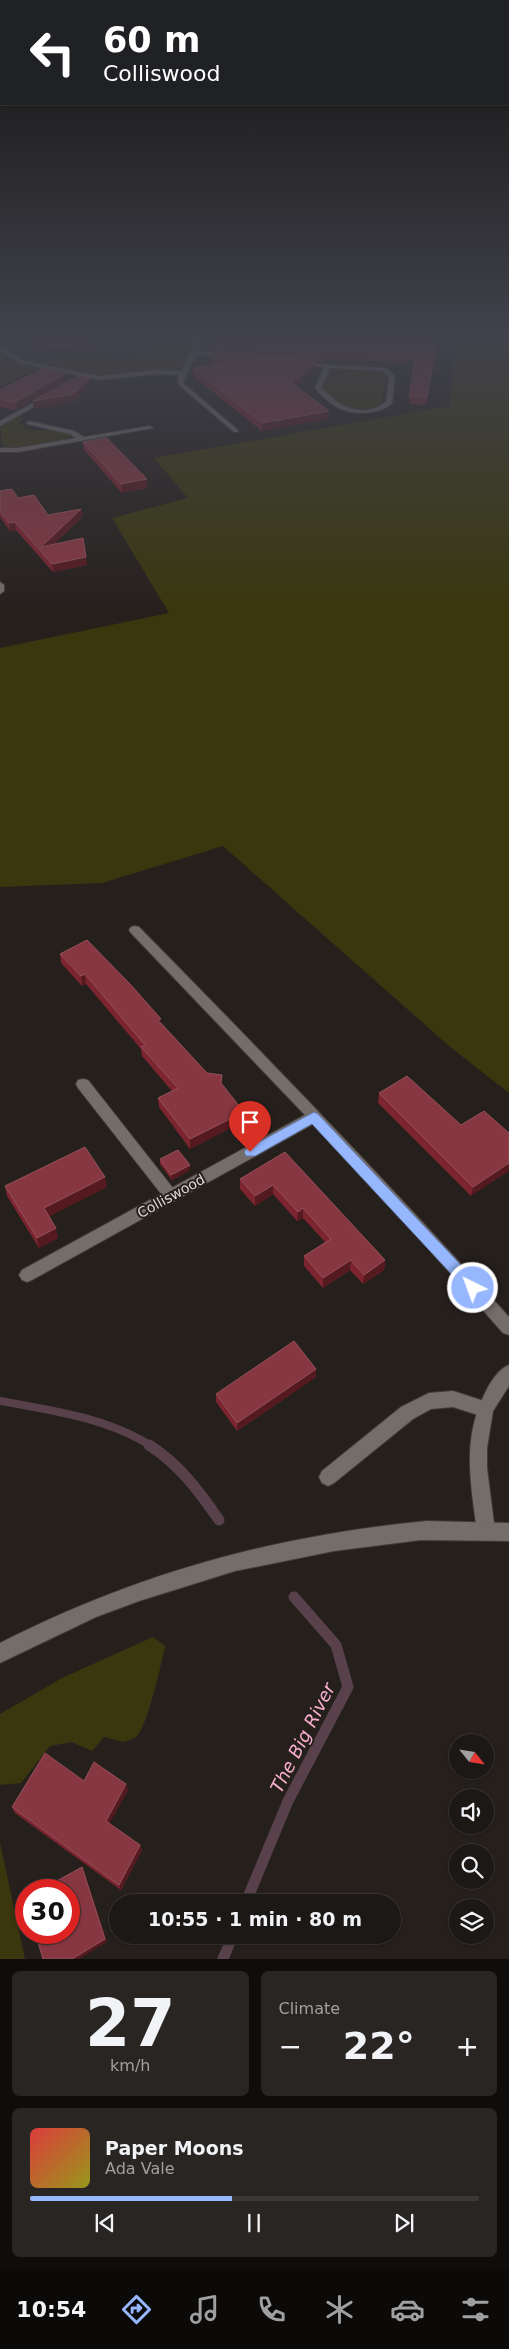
<!DOCTYPE html>
<meta charset="utf-8">
<style>
body{margin:0;font-family:"DejaVu Sans",sans-serif;background:#292523;color:#f1f3f6;height:100vh;display:flex;flex-direction:column;font-size:19px;white-space:nowrap}
*{box-sizing:border-box;margin:0}
p{font-size:16px;color:#a0a0a1}
.icon{flex:none;width:28px;height:28px;fill:none;stroke:currentColor;stroke-width:2;stroke-linecap:round;stroke-linejoin:round}
.map{position:relative;height:1959px;overflow:hidden}
.drawer{display:flex;flex-direction:column;gap:12px;padding:12px;background:#0f0d0c;flex:1}
.drawer>*{flex:none}
.banner{position:absolute;left:0px;top:0px;width:510px;height:105px;box-shadow:0 1px 4px #0004,0 0 0 1px #3a3735;background:#202124;color:#fff;overflow:hidden}
.needle{width:32px;rotate:120deg}
.buttons{position:absolute;left:449px;top:1734px;display:grid;gap:10px}
.buttons a{display:grid;place-items:center;width:45px;height:45px;border-radius:50%;background:#1c1816;box-shadow:0 1px 4px #0004,0 0 0 1px #3a3735;font-size:25px}
.speed{position:absolute;left:15px;top:1879px;display:flex;gap:10px;font-size:25px;font-weight:700;text-align:center}
.speed>*{display:grid;place-content:center;width:65px;height:65px;border-radius:50%;background:#1c1816;box-shadow:0 1px 4px #0004,0 0 0 1px #3a3735;line-height:1}
.speed .limit{border:8px solid #d22;background:#fff;color:#111}
.pin{position:absolute;display:grid;place-items:center;width:42px;height:42px;color:#fff;margin:-51px -21px;border-radius:50% 50% 50% 0;rotate:-45deg;box-shadow:0 0 5px #0007}
.pin .icon{rotate:45deg}
.me{position:absolute;width:55px;margin:-28px;rotate:318deg;stroke-linejoin:round;filter:drop-shadow(0 0 4px #0008)}
.turn{display:flex;align-items:center;gap:18px;height:105px;padding:0 20px;font-size:22px}
.turn .icon{width:65px;height:65px;stroke-width:2.5}
.turn b{display:block;font-size:35px;line-height:42px}
.big{font-size:38px;font-weight:700;line-height:1.1}
.drawer .tile{flex:1;display:flex;flex-direction:column;justify-content:center;gap:8px;min-width:0;padding:0 18px;border-radius:8px;background:#292523}
.drawer .dial{align-items:center;gap:0}
.dial b{font-size:65px;line-height:1}
.song{display:flex;align-items:center;gap:15px}
.cover{width:60px;height:60px;border-radius:8px;background:linear-gradient(135deg,hsl(0 70% 55%),hsl(60 70% 35%))}
.played{height:5px;border-radius:2px;background:linear-gradient(90deg,#96b6fd 45%,#3a3735 45%)}
.keys{display:flex;justify-content:space-around;direction:ltr}
.heat{display:flex;justify-content:space-between;align-items:center;font-size:28px;direction:ltr}
.drawer .tiles{flex:1;display:grid;gap:12px;grid-template-columns:1fr 1fr}
.tile:last-child{grid-column:span 2}
.trip{position:absolute;left:109px;top:1894px;width:292px;height:50px;border-radius:25px;background:#1c1816;box-shadow:0 1px 4px #0004,0 0 0 1px #3a3735;font-weight:700;line-height:50px;text-align:center}
.dock{display:flex;height:80px;justify-content:space-around;align-items:center;background:#0b0a09;color:#a0a0a1}
.dock .icon{width:35px;height:35px}
.dock .selected{color:#96b6fd}
.dock b{font-size:22px;color:#f1f3f6}
.map>svg:first-child{display:block}
.green{fill:#3a370e}
.lines{fill:none;stroke-linecap:round;stroke-linejoin:round}
.stream-far1{stroke:#58414b;stroke-width:8}
.stream{stroke:#58414b;stroke-width:11}
.lane-casing{stroke:#413c39;stroke-width:2}
.street-casing{stroke:#413c39;stroke-width:2}
.secondary-casing{stroke:#413c39;stroke-width:2}
.lane{fill:#746d6a;fill-rule:evenodd}
.street{fill:#746d6a;fill-rule:evenodd}
.secondary{fill:#746d6a;fill-rule:evenodd}
.wall{fill:#7c242f}
.shaded-wall{fill:#551a20}
.building{fill:#873741;stroke:#945159}
.route{fill:#96b6fd;stroke:#6276a4}
.labels{text-anchor:middle;stroke-width:4;stroke-linejoin:round;paint-order:stroke}
.street-label{font-size:14px;fill:#dedad9;stroke:#26201d}
.near-water-label{font-size:18px;font-style:italic;fill:#f8aecf;stroke:#26201d}
</style>
<div class="map">
<svg width="509" height="1959" viewBox="0 0 509 1959">
<rect width="100%" height="100%" fill="#26201d"/>
<!-- green -->
<g class="green">
<path d="M 163,339 L 196,339 L 181,368 L 110,377 L 44,364 L 66,353 L 129,360 L 143,347 L 154,348 Z"/>
<path d="M 456,339 L 509,339 L 509,1093 L 449,1046 L 223,846 L 102,883 L 0,887 L 0,648 L 169,613 L 112,518 L 188,498 L 154,458 L 450,406 Z"/>
<path d="M 0,356 L 8,357 L 2,359 L 7,362 L 13,361 L 38,368 L 0,387 L 0,377 L 2,376 L 2,373 L 0,372 Z"/>
<path d="M 336,369 L 384,372 L 387,374 L 381,405 C 354,415 345,407 324,391 L 323,387 L 330,372 Z"/>
<path d="M 18,416 L 25,418 L 18,423 L 26,426 L 24,429 C 39,433 55,425 71,435 L 66,439 L 13,448 L 2,446 L 0,426 Z"/>
<path d="M 153,1637 L 165,1646 C 162,1662 147,1727 137,1736 C 134,1739 127,1741 123,1742 L 104,1737 L 92,1751 L 72,1742 L 50,1746 L 21,1783 L 0,1785 L 0,1714 L 62,1678 Z"/>
<path d="M 0,1843 L 25,1959 L 0,1959 Z"/>
</g>
<g class="lines">
<!-- stream-far1 -->
<path class="stream-far1" d="M 0,1401 C 51,1410 107,1418 151,1446"/>
<!-- stream -->
<g class="stream">
<path d="M 149,1445 C 179,1464 199,1491 219,1520"/>
<path d="M 246,1902 L 288,1801 L 348,1687 L 336,1645 L 294,1597"/>
<path d="M 223,1959 L 233,1935"/>
</g>
<!-- lane casing -->
<g class="lane-casing">
<g id="lane">
<path d="M 83,1079 L 88,1080 L 176,1192 L 178,1196 L 176,1200 L 171,1202 L 166,1200 L 78,1088 L 76,1084 L 78,1080 Z"/>
<path d="M 453,1391 L 490,1403 L 492,1409 L 490,1415 L 484,1417 L 453,1407 L 431,1409 L 413,1419 L 334,1483 L 328,1486 L 322,1483 L 319,1477 L 322,1471 L 401,1407 L 429,1393 Z"/>
</g>
</g>
<!-- street casing -->
<g class="street-casing">
<g id="street">
<path d="M 198,339 L 204,339 L 198,351 L 231,355 L 228,357 L 196,355 L 183,383 L 238,430 L 238,432 L 234,432 L 178,384 L 179,375 L 157,374 L 99,380 L 20,363 L 0,350 L 0,345 L 24,361 L 99,376 L 157,370 L 181,371 Z"/>
<path d="M 298,363 L 386,368 L 395,376 L 392,403 C 386,409 379,411 371,412 C 346,416 330,406 315,388 L 324,367 L 300,366 ZM 330,368 L 382,371 L 389,376 L 386,402 C 360,420 340,406 321,388 Z"/>
<path d="M 48,395 L 51,397 L 50,398 L 0,426 L 0,421 Z"/>
<path d="M 29,421 L 74,431 L 84,437 L 150,426 L 153,428 L 18,452 L 0,452 L 0,448 L 18,448 L 76,438 L 70,434 L 27,424 L 26,423 Z"/>
<path d="M 0,582 L 4,585 L 4,591 L 0,594 Z"/>
<path d="M 135,926 L 139,927 C 265,1055 389,1183 509,1317 L 509,1335 L 503,1333 L 423,1242 L 313,1124 L 32,1280 L 27,1282 L 22,1280 L 19,1275 L 22,1270 L 305,1115 L 131,933 L 129,930 L 131,927 Z"/>
<path d="M 509,1365 L 509,1386 L 493,1411 L 487,1448 L 487,1468 L 495,1531 L 492,1537 L 486,1540 L 480,1537 L 477,1531 C 470,1480 462,1438 486,1391 C 491,1381 499,1369 509,1365 Z"/>
</g>
</g>
<!-- secondary casing -->
<g class="secondary-casing">
<path id="secondary" d="M 427,1521 L 509,1523 L 509,1541 L 421,1540 L 334,1551 L 235,1571 L 139,1601 L 96,1617 L 0,1663 L 0,1643 C 138,1573 273,1536 427,1521 Z"/>
</g>
<!-- lane -->
<use href="#lane" class="lane"/>
<!-- street -->
<use href="#street" class="street"/>
<!-- secondary -->
<use href="#secondary" class="secondary"/>
</g>
<!-- wall -->
<g class="wall">
<path d="M 34,339 L 93,344 L 93,352 L 36,346 Z"/>
<path d="M 438,339 L 426,405 L 409,404 L 414,362 L 326,360 L 323,363 L 316,362 L 315,369 L 296,386 L 329,419 L 262,431 L 193,376 L 193,368 L 219,364 L 210,363 L 210,356 L 215,351 L 215,344 Z"/>
<path d="M 67,381 L 16,410 L 0,407 L 0,390 Z"/>
<path d="M 83,442 L 147,479 L 147,488 L 122,493 L 84,450 Z"/>
<path d="M 0,491 L 18,498 L 48,515 L 81,509 L 82,517 L 54,544 L 87,565 L 53,572 L 16,530 L 10,531 L 0,517 Z"/>
<path d="M 60,954 L 161,1024 L 207,1073 L 222,1085 L 244,1112 L 244,1121 L 190,1149 L 159,1107 L 158,1098 L 172,1091 L 142,1056 L 141,1049 L 86,984 L 82,986 L 61,963 Z"/>
<path d="M 379,1093 L 461,1125 L 509,1133 L 471,1196 L 378,1103 Z"/>
<path d="M 285,1152 L 385,1260 L 384,1270 L 363,1284 L 350,1270 L 323,1288 L 304,1266 L 304,1256 L 325,1242 L 303,1218 L 297,1221 L 273,1194 L 255,1206 L 240,1189 L 240,1179 Z"/>
<path d="M 160,1159 L 190,1170 L 172,1180 L 160,1164 Z"/>
<path d="M 5,1186 L 107,1187 L 49,1216 L 58,1238 L 39,1248 L 7,1196 Z"/>
<path d="M 316,1377 L 237,1431 L 216,1402 L 216,1394 Z"/>
<path d="M 84,1781 L 128,1790 L 109,1823 L 140,1845 L 142,1850 L 121,1890 L 15,1813 L 12,1807 Z"/>
</g>
<!-- shaded-wall -->
<g class="shaded-wall">
<path d="M 438,339 L 438,342 L 426,405 L 427,397 Z"/>
<path d="M 326,352 L 326,360 L 323,363 L 323,355 Z"/>
<path d="M 316,362 L 315,369 L 292,391 L 292,383 Z"/>
<path d="M 67,373 L 67,381 L 16,410 L 15,402 Z"/>
<path d="M 90,378 L 90,386 L 74,402 L 34,409 L 33,401 Z"/>
<path d="M 329,411 L 329,419 L 262,431 L 262,423 Z"/>
<path d="M 147,479 L 147,488 L 122,493 L 121,484 Z"/>
<path d="M 81,509 L 82,517 L 43,554 L 41,547 Z"/>
<path d="M 15,522 L 16,530 L 10,531 L 9,523 Z"/>
<path d="M 86,557 L 87,565 L 53,572 L 52,564 Z"/>
<path d="M 85,974 L 86,984 L 82,986 L 81,976 Z"/>
<path d="M 244,1112 L 244,1121 L 190,1149 L 190,1139 Z"/>
<path d="M 509,1163 L 509,1171 L 471,1196 L 473,1187 Z"/>
<path d="M 190,1165 L 190,1170 L 172,1180 L 171,1175 Z"/>
<path d="M 105,1177 L 107,1187 L 46,1218 L 44,1208 Z"/>
<path d="M 273,1185 L 273,1194 L 255,1206 L 255,1196 Z"/>
<path d="M 303,1208 L 303,1218 L 297,1221 L 298,1212 Z"/>
<path d="M 56,1228 L 58,1238 L 39,1248 L 37,1238 Z"/>
<path d="M 351,1260 L 350,1270 L 323,1288 L 323,1278 Z"/>
<path d="M 385,1260 L 384,1270 L 363,1284 L 364,1275 Z"/>
<path d="M 316,1369 L 316,1377 L 237,1431 L 237,1423 Z"/>
<path d="M 126,1784 L 128,1790 L 108,1826 L 106,1821 Z"/>
<path d="M 140,1845 L 142,1850 L 121,1890 L 119,1885 Z"/>
<path d="M 82,1867 L 84,1871 L 107,1942 L 79,1959 L 72,1959 Z"/>
</g>
<!-- building -->
<g class="building">
<path d="M 35,339 L 82,339 L 93,344 Z"/>
<path d="M 217,339 L 438,339 L 427,397 L 409,396 L 416,355 L 326,352 L 323,355 L 215,344 Z"/>
<path d="M 212,350 L 316,362 L 292,383 L 329,411 L 262,423 L 193,368 L 235,361 L 235,358 L 210,356 Z"/>
<path d="M 43,368 L 67,373 L 15,402 L 0,399 L 0,390 Z"/>
<path d="M 78,376 L 90,378 L 74,394 L 33,401 Z"/>
<path d="M 107,438 L 147,479 L 121,484 L 83,442 Z"/>
<path d="M 12,489 L 18,498 L 34,495 L 48,515 L 81,509 L 41,547 L 83,538 L 86,557 L 52,564 L 15,522 L 9,523 L 0,511 L 0,491 Z"/>
<path d="M 87,940 L 131,985 L 161,1019 L 158,1020 L 207,1073 L 222,1075 L 221,1083 L 244,1112 L 190,1139 L 158,1098 L 178,1088 L 141,1047 L 145,1045 L 85,974 L 81,976 L 60,954 Z"/>
<path d="M 407,1076 L 461,1125 L 484,1111 L 509,1133 L 509,1163 L 473,1187 L 379,1093 Z"/>
<path d="M 85,1147 L 105,1177 L 44,1208 L 56,1228 L 37,1238 L 5,1186 Z"/>
<path d="M 178,1150 L 190,1165 L 171,1175 L 160,1159 Z"/>
<path d="M 285,1152 L 385,1260 L 364,1275 L 351,1260 L 323,1278 L 304,1256 L 331,1239 L 303,1208 L 298,1212 L 273,1185 L 255,1196 L 240,1179 Z"/>
<path d="M 294,1341 L 316,1369 L 237,1423 L 216,1394 Z"/>
<path d="M 45,1753 L 84,1781 L 94,1762 L 126,1784 L 106,1821 L 140,1845 L 119,1885 L 12,1807 Z"/>
<path d="M 82,1867 L 105,1939 L 72,1959 L 43,1959 L 35,1932 L 69,1932 L 69,1890 L 45,1890 L 44,1888 Z"/>
</g>
<!-- sky -->
<linearGradient id="sky" x2="0" y2="1"><stop stop-color="#151210"/><stop offset="0.55" stop-color="#41424c"/><stop offset="1" stop-color="#41424c" stop-opacity="0"/></linearGradient>
<rect width="509" height="613" fill="url(#sky)"/>
<!-- route -->
<path class="route" d="M 314,1112 L 318,1114 L 478,1283 L 480,1288 L 478,1292 L 473,1294 L 468,1292 L 312,1124 L 255,1156 L 246,1156 L 244,1152 L 246,1149 Z"/>
<g class="labels">
<!-- street labels -->
<g class="street-label">
<text transform="translate(171 1196) rotate(-29)" y="5">Colliswood</text>
</g>
<!-- near-water labels -->
<g class="near-water-label">
<text transform="translate(303 1738) rotate(-63)" y="6">The Big River</text>
</g>
</g>
</svg>
<div class="buttons">
<a><svg class="needle" viewBox="-14 -14 28 28"><path d="M0-13l5 13h-10z" fill="#e53935"/><path d="M0 13l5-13h-10z" fill="#a0a0a1"/></svg></a>
<a><svg class="icon" aria-label="sound" viewBox="0 0 24 24"><path d="M4 9h4l5-4v14l-5-4H4zM17 9q2 3 0 6"/></svg></a>
<a><svg class="icon" aria-label="search" viewBox="0 0 24 24"><circle cx="10" cy="10" r="6"/><path d="M15 15l6 6"/></svg></a>
<a><svg class="icon" aria-label="layers" viewBox="0 0 24 24"><path d="M12 4l9 5-9 5-9-5zM3 14l9 5 9-5"/></svg></a>
</div>
<div class="speed"><div class="limit">30</div></div>
<div class="pin" style="left:250px;top:1152px;background:#d93025"><svg class="icon" aria-label="arrive" viewBox="0 0 24 24"><path d="M6 21V4h12l-3 4 3 4H6"/></svg></div>
<svg class="me" style="left:473px;top:1288px" viewBox="-20 -20 40 40"><circle r="17" fill="#96b6fd" stroke="#fff" stroke-width="3"/><path d="M0-11L8 9 0 5-8 9z" fill="#fff"/></svg>
<div class="trip">10:55 · 1 min · 80 m</div>
<div class="banner">
<div class="turn"><svg class="icon" aria-label="left" viewBox="0 0 24 24"><path d="M17 20v-9H6M10 6l-5 5 5 5"/></svg><div><b>60 m</b>Colliswood</div></div>
</div>
</div>
<section class="drawer">
<div class="tiles">
<div class="tile dial"><b>27</b><p>km/h</p></div>
<div class="tile"><p>Climate</p>
<div class="heat"><a>−</a><b class="big">22°</b><a>+</a></div>
</div>
<div class="tile">
<div class="song"><i class="cover"></i><div><b>Paper Moons</b><p>Ada Vale</p></div></div>
<div class="played"></div>
<div class="keys"><svg class="icon" aria-label="previous" viewBox="0 0 24 24"><path d="M18 5L8 12l10 7zM5 5v14"/></svg><svg class="icon" aria-label="pause" viewBox="0 0 24 24"><path d="M8 5v14M16 5v14"/></svg><svg class="icon" aria-label="next" viewBox="0 0 24 24"><path d="M6 5l10 7-10 7zM19 5v14"/></svg></div>
</div>
</div>
</section>
<nav class="dock">
<b>10:54</b>
<svg class="icon selected" aria-label="directions" viewBox="0 0 24 24"><path d="M12 3l9 9-9 9-9-9zM9 14v-3h6M13 9l2 2-2 2"/></svg>
<svg class="icon" aria-label="music" viewBox="0 0 24 24"><path d="M9 18V5l10-2v13"/><circle cx="6" cy="18" r="3"/><circle cx="16" cy="16" r="3"/></svg>
<svg class="icon" aria-label="phone" viewBox="0 0 24 24"><path d="M5 4h4l2 5-3 2q2 4 5 5l2-3 5 2v4C11 20 4 13 5 4z"/></svg>
<svg class="icon" aria-label="climate" viewBox="0 0 24 24"><path d="M12 3v18M4 7l16 10M4 17L20 7"/></svg>
<svg class="icon" aria-label="car" viewBox="0 0 24 24"><path d="M5 17H2v-5l4-1 3-4h7l3 4 3 1v5h-3M9 17h6M6 11h13"/><circle cx="7" cy="17" r="2"/><circle cx="17" cy="17" r="2"/></svg>
<svg class="icon" aria-label="filters" viewBox="0 0 24 24"><path d="M4 7h16M4 17h16"/><circle cx="9" cy="7" r="2"/><circle cx="15" cy="17" r="2"/></svg>
</nav>
